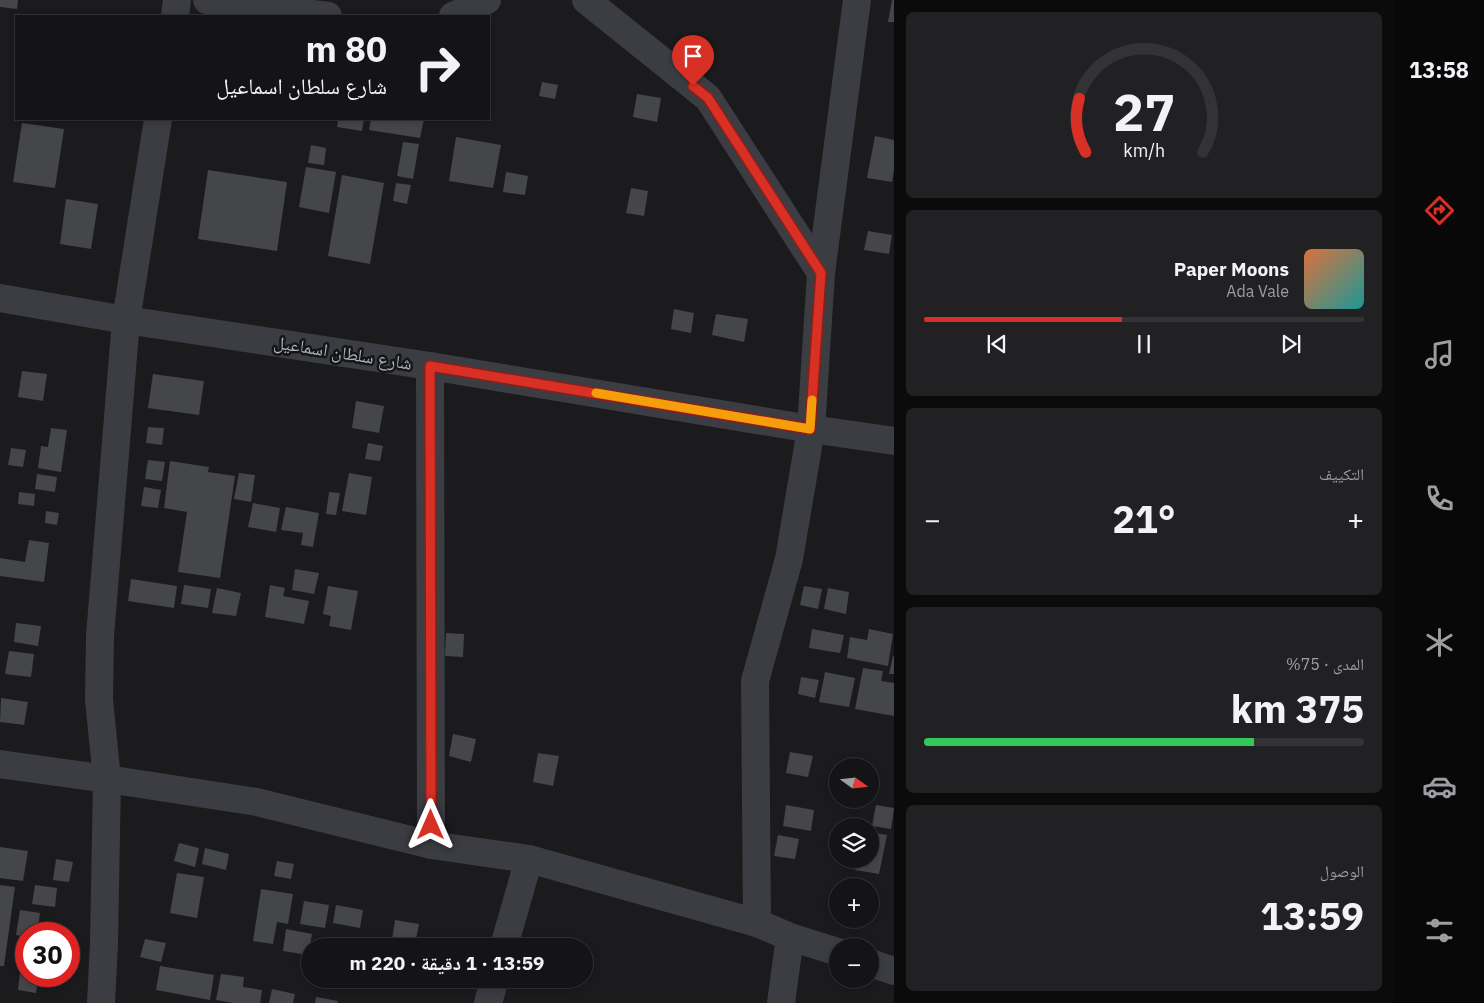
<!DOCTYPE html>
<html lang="ar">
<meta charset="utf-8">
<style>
body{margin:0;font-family:"IBM Plex Sans","Noto Naskh Arabic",sans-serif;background:#212123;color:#f1f3f6;direction:rtl;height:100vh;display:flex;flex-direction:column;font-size:19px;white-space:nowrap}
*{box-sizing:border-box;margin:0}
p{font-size:16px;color:#9d9ea1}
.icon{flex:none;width:28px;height:28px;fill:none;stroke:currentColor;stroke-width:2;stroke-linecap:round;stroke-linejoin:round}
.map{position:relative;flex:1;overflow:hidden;direction:ltr}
.drawer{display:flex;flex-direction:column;gap:12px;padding:12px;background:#0b0b0c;width:500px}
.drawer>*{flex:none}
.banner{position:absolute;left:15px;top:15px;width:475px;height:105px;border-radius:0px;box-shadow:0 2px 8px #0003,0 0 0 1px #333335;direction:rtl;background:#141416;color:#f1f3f6;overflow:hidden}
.needle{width:32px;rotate:105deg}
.controls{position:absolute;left:829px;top:758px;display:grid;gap:10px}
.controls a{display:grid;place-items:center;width:50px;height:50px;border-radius:50%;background:#141416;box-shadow:0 2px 8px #0003,0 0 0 1px #333335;font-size:25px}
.speed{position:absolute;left:15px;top:922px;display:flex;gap:10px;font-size:25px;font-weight:700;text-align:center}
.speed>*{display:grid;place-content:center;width:65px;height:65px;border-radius:50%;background:#141416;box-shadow:0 2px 8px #0003,0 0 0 1px #333335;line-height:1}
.speed .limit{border:8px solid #d22;background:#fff;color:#111}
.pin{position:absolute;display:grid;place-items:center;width:42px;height:42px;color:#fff;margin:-51px -21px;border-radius:50% 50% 50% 0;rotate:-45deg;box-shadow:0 0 5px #0007}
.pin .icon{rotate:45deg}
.me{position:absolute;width:55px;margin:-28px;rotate:0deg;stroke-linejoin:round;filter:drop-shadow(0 0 4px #0008)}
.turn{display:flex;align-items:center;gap:18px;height:105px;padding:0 20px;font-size:22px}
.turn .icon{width:65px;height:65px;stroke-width:2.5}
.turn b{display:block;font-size:35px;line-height:42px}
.big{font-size:38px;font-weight:800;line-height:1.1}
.drawer .card{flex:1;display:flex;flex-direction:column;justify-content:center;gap:8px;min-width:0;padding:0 18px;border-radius:8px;background:#212123}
.drawer .dial{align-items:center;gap:0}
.dial svg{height:130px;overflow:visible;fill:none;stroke:#333335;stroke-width:7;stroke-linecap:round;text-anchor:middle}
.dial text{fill:#f1f3f6;stroke:none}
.song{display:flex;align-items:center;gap:15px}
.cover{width:60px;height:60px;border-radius:8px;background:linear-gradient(135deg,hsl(20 70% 55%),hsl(180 70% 35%))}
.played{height:5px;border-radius:2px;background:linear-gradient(90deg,#d93025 45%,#333335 45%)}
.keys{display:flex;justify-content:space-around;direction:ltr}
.heat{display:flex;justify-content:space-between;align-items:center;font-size:28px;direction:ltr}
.charge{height:8px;border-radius:4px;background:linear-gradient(90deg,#34c759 75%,#333335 0)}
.trip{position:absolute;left:301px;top:938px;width:292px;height:50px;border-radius:25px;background:#141416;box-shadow:0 2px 8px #0003,0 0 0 1px #333335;font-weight:800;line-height:50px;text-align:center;direction:rtl}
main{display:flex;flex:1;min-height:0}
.dock{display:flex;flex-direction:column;width:90px;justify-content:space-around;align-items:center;background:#080809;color:#9d9ea1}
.dock .icon{width:35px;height:35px}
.dock .active{color:#d93025}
.dock b{font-size:22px;color:#f1f3f6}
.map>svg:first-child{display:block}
.building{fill:#45464a}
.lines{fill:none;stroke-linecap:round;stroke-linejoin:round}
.minor{stroke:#3b3d42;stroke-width:28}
.route-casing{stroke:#8d1f18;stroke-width:12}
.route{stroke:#d93025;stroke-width:9}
.slow{stroke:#f59e0b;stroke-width:9}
.labels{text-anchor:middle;stroke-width:5;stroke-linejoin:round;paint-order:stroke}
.street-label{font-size:18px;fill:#adb2bd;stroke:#151618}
</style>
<main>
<nav class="dock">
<b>13:58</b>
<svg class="icon active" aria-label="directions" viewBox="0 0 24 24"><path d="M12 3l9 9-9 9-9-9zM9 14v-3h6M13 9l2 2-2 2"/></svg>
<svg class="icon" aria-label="music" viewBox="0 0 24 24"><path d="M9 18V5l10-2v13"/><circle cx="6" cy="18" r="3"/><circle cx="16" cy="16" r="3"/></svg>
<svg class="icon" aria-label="phone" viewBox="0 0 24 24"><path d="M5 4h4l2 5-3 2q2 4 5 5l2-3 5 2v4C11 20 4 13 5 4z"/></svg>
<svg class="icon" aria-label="climate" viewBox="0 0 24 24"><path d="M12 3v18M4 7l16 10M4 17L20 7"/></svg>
<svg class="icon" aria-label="car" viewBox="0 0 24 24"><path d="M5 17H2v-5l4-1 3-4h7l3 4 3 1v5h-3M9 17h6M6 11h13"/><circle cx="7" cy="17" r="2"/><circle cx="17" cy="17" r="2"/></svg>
<svg class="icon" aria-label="filters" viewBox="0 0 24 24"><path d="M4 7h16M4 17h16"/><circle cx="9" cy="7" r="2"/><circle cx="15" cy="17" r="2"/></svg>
</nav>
<section class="drawer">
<div class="card dial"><svg viewBox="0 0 100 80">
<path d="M14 69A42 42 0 1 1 86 69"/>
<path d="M14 69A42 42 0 0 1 10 36" stroke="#d93025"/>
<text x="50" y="56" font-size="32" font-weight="700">27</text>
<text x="50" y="72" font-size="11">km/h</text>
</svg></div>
<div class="card">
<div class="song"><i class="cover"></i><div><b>Paper Moons</b><p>Ada Vale</p></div></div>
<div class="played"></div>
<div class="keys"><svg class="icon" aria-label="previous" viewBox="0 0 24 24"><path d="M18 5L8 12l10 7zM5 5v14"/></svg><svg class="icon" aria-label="pause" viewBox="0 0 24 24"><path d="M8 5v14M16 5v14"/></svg><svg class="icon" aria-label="next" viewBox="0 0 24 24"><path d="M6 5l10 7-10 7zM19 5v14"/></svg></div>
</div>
<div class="card"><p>التكييف</p>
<div class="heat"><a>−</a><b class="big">21°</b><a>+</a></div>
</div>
<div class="card"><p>المدى · 75%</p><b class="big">375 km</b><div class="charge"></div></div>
<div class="card"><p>الوصول</p><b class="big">13:59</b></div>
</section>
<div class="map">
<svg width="894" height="1003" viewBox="0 0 894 1003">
<rect width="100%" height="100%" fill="#1b1b1d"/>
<!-- building -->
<g class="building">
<path d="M 0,0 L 18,0 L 17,9 L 0,7 Z"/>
<path d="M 892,0 L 894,0 L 894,22 L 888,22 Z"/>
<path d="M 542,82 L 558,85 L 555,99 L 539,96 Z"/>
<path d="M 637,94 L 661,98 L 657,122 L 633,117 Z"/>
<path d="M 338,119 L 364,119 L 362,131 L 337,127 Z"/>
<path d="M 371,119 L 424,119 L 420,138 L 369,130 Z"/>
<path d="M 22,123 L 64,129 L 55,188 L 13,182 Z"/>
<path d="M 875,136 L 894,140 L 894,170 L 892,182 L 867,178 Z"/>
<path d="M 456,137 L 501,145 L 493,188 L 449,181 Z"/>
<path d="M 403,142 L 419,144 L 413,179 L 397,176 Z"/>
<path d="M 311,145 L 326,148 L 324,165 L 308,163 Z"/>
<path d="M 306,167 L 336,172 L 329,213 L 299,207 Z"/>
<path d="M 208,170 L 287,182 L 277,251 L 198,239 Z"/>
<path d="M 506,172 L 528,176 L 525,195 L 503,192 Z"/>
<path d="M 342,175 L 384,183 L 370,264 L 328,256 Z"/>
<path d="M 396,183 L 411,185 L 407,204 L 393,201 Z"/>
<path d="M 631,188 L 648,191 L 644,216 L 626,213 Z"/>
<path d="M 66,199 L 98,204 L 91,249 L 60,244 Z"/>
<path d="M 868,231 L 892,235 L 889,254 L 864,250 Z"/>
<path d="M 674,309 L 694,313 L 691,333 L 671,329 Z"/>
<path d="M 716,314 L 748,319 L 744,342 L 712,335 Z"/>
<path d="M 22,371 L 47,374 L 43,401 L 18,397 Z"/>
<path d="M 153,374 L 204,381 L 199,415 L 148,408 Z"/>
<path d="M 356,401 L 384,406 L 379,433 L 352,428 Z"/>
<path d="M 148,427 L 164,428 L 162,445 L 146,443 Z"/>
<path d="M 51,428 L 67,430 L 61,472 L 38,468 L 41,446 L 48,447 Z"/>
<path d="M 368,443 L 383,446 L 380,461 L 365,459 Z"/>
<path d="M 11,448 L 26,450 L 23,467 L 8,465 Z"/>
<path d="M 148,460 L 165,462 L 162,481 L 145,479 Z"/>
<path d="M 170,461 L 209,467 L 208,472 L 235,476 L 220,578 L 178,572 L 187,512 L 164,508 Z"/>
<path d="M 239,473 L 255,475 L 251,502 L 234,499 Z"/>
<path d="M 349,473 L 372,477 L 366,515 L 342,511 Z"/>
<path d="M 37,474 L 57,477 L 55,492 L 35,489 Z"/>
<path d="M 144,487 L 161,490 L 158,508 L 141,506 Z"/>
<path d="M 19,492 L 35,494 L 34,506 L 18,504 Z"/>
<path d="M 329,492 L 340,493 L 336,515 L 326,514 Z"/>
<path d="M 253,503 L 280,508 L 276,532 L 248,527 Z"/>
<path d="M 286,507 L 319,513 L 313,547 L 301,545 L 303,533 L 281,530 Z"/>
<path d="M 46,511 L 59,513 L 57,525 L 45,523 Z"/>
<path d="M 29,540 L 49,543 L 44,582 L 0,576 L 0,558 L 25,562 Z"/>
<path d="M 295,569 L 319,573 L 314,594 L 292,590 Z"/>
<path d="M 131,579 L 177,586 L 174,608 L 128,601 Z"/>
<path d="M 184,585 L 211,589 L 208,608 L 181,604 Z"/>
<path d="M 270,585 L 285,588 L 283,596 L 309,601 L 304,624 L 265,617 Z"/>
<path d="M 328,586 L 358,591 L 351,630 L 329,626 L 331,616 L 323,614 Z"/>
<path d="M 804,586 L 822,589 L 818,609 L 800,605 Z"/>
<path d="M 217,588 L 241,593 L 236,616 L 212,613 Z"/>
<path d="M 828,588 L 849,592 L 846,614 L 824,609 Z"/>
<path d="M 16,623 L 41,626 L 38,646 L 14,642 Z"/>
<path d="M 812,629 L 844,635 L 840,653 L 809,648 Z"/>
<path d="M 869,629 L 893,634 L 888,666 L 847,658 L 850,637 L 867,640 Z"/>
<path d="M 446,633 L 464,634 L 463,657 L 445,656 Z"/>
<path d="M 9,651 L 34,654 L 31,677 L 5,674 Z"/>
<path d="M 893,656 L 894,656 L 894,674 L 889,674 Z"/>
<path d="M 863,668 L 883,671 L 881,681 L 894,683 L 894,716 L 855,709 Z"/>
<path d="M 825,672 L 855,678 L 849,707 L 819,702 Z"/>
<path d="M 801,677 L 819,680 L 815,698 L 798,694 Z"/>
<path d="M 1,698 L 28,702 L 24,725 L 0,722 Z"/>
<path d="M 453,734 L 476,739 L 471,762 L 449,756 Z"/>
<path d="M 790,752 L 813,756 L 808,777 L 786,773 Z"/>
<path d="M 538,753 L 559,756 L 553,786 L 533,782 Z"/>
<path d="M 786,805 L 814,810 L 811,831 L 783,826 Z"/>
<path d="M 876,805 L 894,808 L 891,829 L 872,826 Z"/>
<path d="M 870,832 L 887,835 L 879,874 L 855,870 L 857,859 L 870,859 Z"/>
<path d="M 778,835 L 799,839 L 795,859 L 774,856 Z"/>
<path d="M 179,843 L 199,848 L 195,867 L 174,861 Z"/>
<path d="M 0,847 L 28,851 L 23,881 L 0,878 Z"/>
<path d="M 205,848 L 229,854 L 226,870 L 202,864 Z"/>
<path d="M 56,859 L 73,862 L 69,882 L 53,880 Z"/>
<path d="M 277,861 L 294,864 L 291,879 L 274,876 Z"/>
<path d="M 177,873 L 204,877 L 197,918 L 170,913 Z"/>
<path d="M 0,885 L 15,887 L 4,966 L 0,966 Z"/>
<path d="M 35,885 L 57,888 L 55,907 L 32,904 Z"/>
<path d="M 261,889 L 293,894 L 288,924 L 277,922 L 273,944 L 253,941 Z"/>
<path d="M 304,901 L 329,905 L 325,928 L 300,924 Z"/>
<path d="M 336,905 L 363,910 L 360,928 L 333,923 Z"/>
<path d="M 20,910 L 40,913 L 37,934 L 26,934 L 26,937 L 16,935 Z"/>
<path d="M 395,920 L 419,924 L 415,944 L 392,940 Z"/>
<path d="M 286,929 L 312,934 L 308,955 L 283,951 Z"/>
<path d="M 145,939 L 166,943 L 161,962 L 140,957 Z"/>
<path d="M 160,966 L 214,975 L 210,1000 L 156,990 Z"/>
<path d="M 20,973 L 26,974 L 26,976 L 38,976 L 36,993 L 18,990 Z"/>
<path d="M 221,974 L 244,977 L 243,987 L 262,990 L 260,1003 L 234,1003 L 216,1000 Z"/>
<path d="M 272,989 L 295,994 L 293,1003 L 269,1003 Z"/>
<path d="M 316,997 L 338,1001 L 337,1003 L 315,1003 Z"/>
</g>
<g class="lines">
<!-- minor -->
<g class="minor">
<path d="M 207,0 L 328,16"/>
<path d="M 586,0 L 708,98 L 821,273"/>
<path d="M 175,16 L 177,0"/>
<path d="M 453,16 L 487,0"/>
<path d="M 0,298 L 126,320 L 430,366 L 811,429 L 894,441"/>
<path d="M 430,366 L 431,845"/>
<path d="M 0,764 L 107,779 L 257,802 L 431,845 L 529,859 L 757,923 L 790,937 L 838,952"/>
<path d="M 757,923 L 755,681 L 789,559 L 811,429 L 821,273 L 857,0"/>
<path d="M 504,946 L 529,859"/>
<path d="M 870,963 L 894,971"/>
<path d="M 101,1003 L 104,943 L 107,779 L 99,700 L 100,636 L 126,320 L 158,119"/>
<path d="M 488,1003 L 495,979"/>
<path d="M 781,1003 L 790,937"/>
</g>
</g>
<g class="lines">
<!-- route casing -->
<g class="route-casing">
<path id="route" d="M 431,825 L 430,366 L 810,429 L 821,273 L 708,98 L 693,86"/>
</g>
<!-- route -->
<use href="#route" class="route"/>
<!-- slow -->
<path class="slow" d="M 596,393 L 810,429 L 812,400"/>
</g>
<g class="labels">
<!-- street labels -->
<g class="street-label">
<text transform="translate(343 353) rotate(9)" y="6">شارع سلطان اسماعيل</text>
</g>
</g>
</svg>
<div class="controls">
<a><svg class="needle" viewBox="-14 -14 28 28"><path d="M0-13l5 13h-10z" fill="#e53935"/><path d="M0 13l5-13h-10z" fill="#9d9ea1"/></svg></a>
<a><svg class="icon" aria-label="layers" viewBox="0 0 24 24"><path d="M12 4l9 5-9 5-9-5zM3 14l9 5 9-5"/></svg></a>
<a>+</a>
<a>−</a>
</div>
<div class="speed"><div class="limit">30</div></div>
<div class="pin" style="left:693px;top:86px;background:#d93025"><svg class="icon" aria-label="arrive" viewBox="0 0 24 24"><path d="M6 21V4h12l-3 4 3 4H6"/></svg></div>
<svg class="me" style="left:431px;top:825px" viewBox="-20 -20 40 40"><path d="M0-17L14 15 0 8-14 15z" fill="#d93025" stroke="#fff" stroke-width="4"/></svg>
<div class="trip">13:59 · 1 دقيقة · 220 m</div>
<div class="banner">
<div class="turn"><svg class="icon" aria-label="right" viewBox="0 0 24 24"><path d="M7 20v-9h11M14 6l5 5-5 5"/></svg><div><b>80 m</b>شارع سلطان اسماعيل</div></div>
</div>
</div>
</main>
